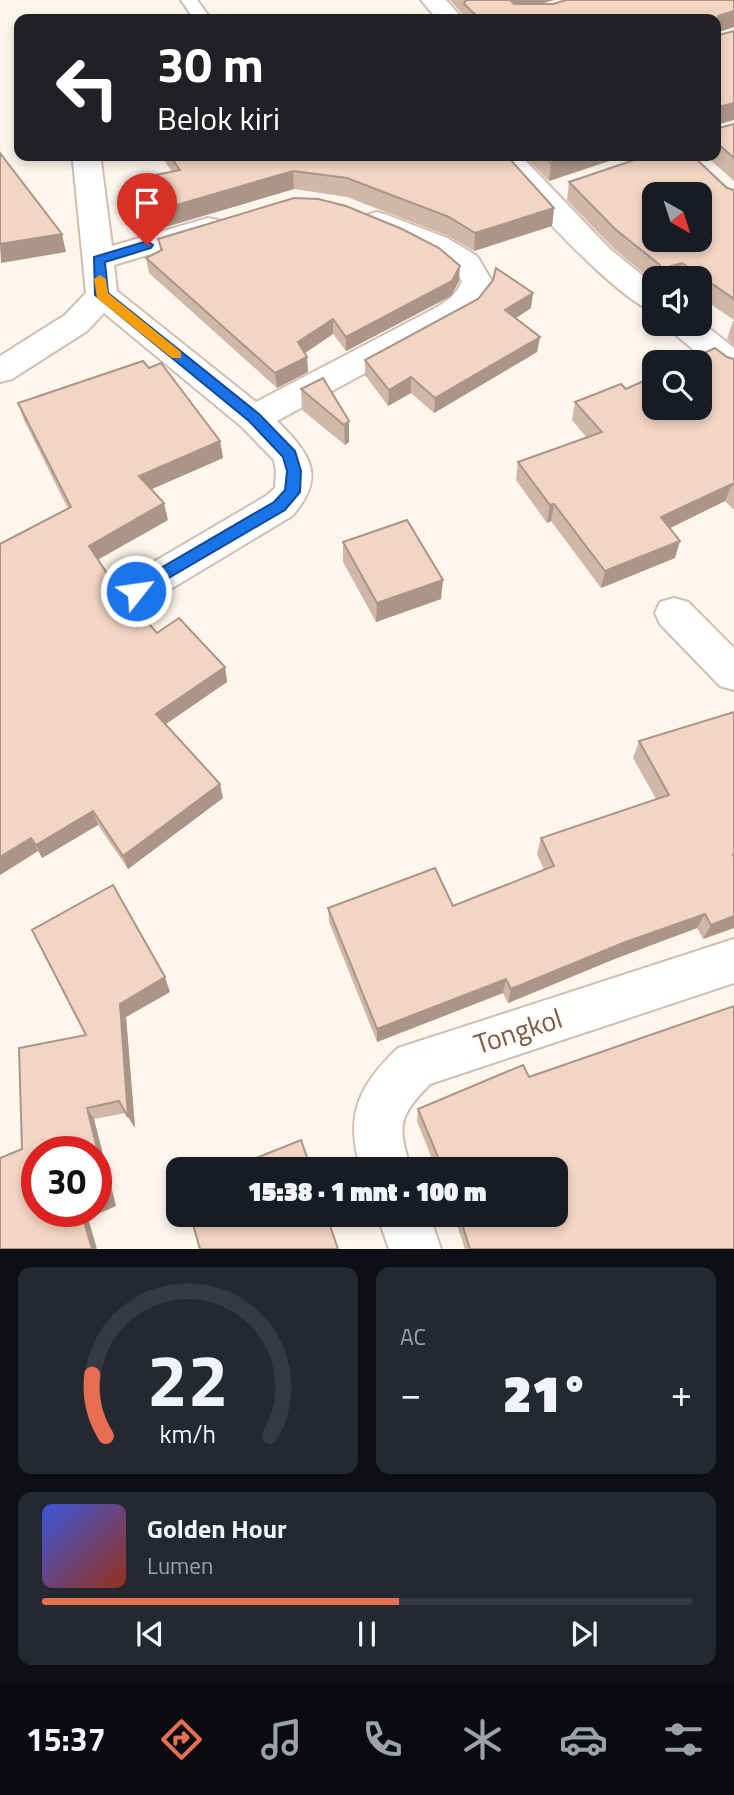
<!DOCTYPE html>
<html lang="id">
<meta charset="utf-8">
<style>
body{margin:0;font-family:"Titillium Web",sans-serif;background:#242831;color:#f1f3f6;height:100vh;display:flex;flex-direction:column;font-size:26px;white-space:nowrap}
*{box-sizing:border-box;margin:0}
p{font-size:23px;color:#9ea1a6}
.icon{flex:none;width:38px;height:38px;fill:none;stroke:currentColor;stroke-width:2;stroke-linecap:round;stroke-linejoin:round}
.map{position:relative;height:1249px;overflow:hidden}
.details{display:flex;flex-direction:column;gap:18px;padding:18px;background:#0d0f14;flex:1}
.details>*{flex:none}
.guide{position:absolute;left:14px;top:14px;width:707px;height:147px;border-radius:14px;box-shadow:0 4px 10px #0003;background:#202124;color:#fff;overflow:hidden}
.needle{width:46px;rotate:141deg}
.fabs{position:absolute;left:642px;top:182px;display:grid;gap:14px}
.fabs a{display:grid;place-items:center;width:70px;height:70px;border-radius:14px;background:#171b24;box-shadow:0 4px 10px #0003;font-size:35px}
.speed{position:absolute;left:21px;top:1136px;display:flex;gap:14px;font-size:35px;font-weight:700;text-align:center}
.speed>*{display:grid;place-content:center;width:91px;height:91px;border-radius:50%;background:#171b24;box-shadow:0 4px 10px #0003;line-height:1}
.speed .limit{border:10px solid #d22;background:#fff;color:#111}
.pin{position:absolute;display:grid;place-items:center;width:60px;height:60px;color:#fff;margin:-72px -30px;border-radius:50% 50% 50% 0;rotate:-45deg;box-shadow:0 0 7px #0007}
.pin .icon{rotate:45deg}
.me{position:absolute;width:77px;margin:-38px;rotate:60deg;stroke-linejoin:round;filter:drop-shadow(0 0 5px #0008)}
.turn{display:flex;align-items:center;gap:24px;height:147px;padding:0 28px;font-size:32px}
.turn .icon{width:91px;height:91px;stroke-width:2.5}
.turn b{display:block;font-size:49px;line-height:60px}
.big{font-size:52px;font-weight:800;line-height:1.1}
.details .widget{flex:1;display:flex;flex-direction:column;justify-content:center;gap:10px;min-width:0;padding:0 24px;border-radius:14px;background:#242831}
.details .dial{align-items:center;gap:0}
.dial svg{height:182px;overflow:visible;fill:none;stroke:#363941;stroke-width:7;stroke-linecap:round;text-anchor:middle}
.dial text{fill:#f1f3f6;stroke:none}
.song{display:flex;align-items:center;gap:21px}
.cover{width:84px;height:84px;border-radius:10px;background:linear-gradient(135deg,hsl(230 70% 55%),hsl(10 70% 35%))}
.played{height:7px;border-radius:4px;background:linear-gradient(90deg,#e76f51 55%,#363941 55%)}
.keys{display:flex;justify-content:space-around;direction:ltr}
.heat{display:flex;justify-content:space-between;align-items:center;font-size:38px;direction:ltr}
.details .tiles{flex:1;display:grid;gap:18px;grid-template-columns:1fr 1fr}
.widget:last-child{grid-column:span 2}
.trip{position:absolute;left:166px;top:1157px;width:402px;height:70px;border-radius:14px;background:#171b24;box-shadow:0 4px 10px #0003;font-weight:800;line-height:70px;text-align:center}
.tab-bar{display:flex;height:112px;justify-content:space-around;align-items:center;background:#090b0e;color:#9ea1a6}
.tab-bar .icon{width:49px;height:49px}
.tab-bar .selected{color:#e76f51}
.tab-bar b{font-size:32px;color:#f1f3f6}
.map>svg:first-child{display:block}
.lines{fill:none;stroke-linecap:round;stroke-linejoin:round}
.service-casing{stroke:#d1beb0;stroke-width:4}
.minor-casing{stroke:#d1beb0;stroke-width:4}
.service{fill:#fff;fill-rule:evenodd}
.minor{fill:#fff;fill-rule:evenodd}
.wall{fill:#d1b7a8}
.shaded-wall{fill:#aa9588}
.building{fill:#f3d5c3;stroke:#aa9588;stroke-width:2;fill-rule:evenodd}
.route{fill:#1a73e8;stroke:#114b97;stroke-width:2}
.slow{fill:#f59e0b}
.labels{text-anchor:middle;stroke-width:5;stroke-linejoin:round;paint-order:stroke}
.near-street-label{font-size:28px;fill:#7a5c4d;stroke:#fffaf3}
</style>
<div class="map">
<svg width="734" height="1249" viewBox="0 0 734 1249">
<rect width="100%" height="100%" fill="#fdf6ec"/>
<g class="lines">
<!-- service casing -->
<g class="service-casing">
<path id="service" d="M 181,0 L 197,0 L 211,19 L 194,19 Z"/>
</g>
<!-- minor casing -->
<g class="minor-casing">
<g id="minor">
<path d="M 421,0 L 446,0 L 463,19 L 437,19 Z"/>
<path d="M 76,156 L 104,156 L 101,161 L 112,246 L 208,218 L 218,220 L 223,227 L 218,234 L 114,265 L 117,291 L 256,402 L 424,314 C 439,306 455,299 462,281 C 444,251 397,240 367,227 L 362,221 L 367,215 L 377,212 L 387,215 L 447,238 L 477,256 L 492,281 L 482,303 L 466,318 L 277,421 C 309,453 328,476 292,516 L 149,602 L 136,606 L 123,602 L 117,591 L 123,580 L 266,496 L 275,488 L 276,471 L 274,460 L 242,427 L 104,313 L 87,331 L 12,379 L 0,382 L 0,356 L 65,315 L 86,293 L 73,161 Z"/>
<path d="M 492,156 L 521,156 L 610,249 L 654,285 L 654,311 C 621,304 514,188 492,156 Z"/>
<path d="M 700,321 L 734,348 L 734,376 L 722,373 L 672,332 L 667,324 L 700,324 Z"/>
<path d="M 674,598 L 688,602 L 734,648 L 734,690 L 720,686 L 660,624 L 655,613 L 660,602 Z"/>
<path d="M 734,939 L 734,983 L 430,1084 C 398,1117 397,1126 411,1169 L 361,1169 C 344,1116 359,1085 398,1048 Z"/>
<path d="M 377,1214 L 429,1214 L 441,1249 L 389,1249 Z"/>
</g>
</g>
<!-- service -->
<use href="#service" class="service"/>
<!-- minor -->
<use href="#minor" class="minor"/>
</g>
<!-- wall -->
<g class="wall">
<path d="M 450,0 L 554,0 L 541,4 L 734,0 L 734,27 L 719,32 L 719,128 L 734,124 L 734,181 L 706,156 L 716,156 L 716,19 L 463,19 L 463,15 Z"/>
<path d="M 161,156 L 506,156 L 554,208 L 552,226 L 474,251 L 448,236 L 347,197 L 294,189 L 152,231 L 139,197 L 136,179 L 172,172 Z"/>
<path d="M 524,156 L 624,156 L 549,181 Z"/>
<path d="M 569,182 L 727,188 L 734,190 L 734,320 L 700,297 L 700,278 L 654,278 L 654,282 L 612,247 L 567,200 Z"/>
<path d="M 158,239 L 459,281 L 451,296 L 346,351 L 333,334 L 305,353 L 307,357 L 308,372 L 277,388 L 149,273 L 146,258 L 160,251 Z"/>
<path d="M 493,280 L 531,308 L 516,318 L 540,337 L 537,352 L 434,413 L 411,393 L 388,406 L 365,375 L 365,360 L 478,299 Z"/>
<path d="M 733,321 L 734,321 L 734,346 L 727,339 Z"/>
<path d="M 727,357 L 734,359 L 734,510 L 725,501 L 670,528 L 675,558 L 601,588 L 551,521 L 547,523 L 516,480 L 518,462 L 587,438 L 572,420 L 575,402 L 626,389 Z"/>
<path d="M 149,368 L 220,441 L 223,458 L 151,489 L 168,520 L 98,559 L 116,587 L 157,633 L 225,667 L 227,682 L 166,724 L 223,798 L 128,869 L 98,825 L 42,858 L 38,851 L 0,875 L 68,509 L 24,420 L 18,403 Z"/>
<path d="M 301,389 L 349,421 L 349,442 L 345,445 L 302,410 Z"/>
<path d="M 343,542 L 441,599 L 376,622 L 343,562 Z"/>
<path d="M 734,712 L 734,928 L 703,939 L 697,928 L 617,958 L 508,1003 L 503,993 L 377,1042 L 329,922 L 328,908 L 453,906 L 544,870 L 537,854 L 541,838 L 656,799 L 633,758 L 639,741 Z"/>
<path d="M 170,992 L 126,1017 L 135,1128 L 126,1113 L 94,1119 L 116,1206 L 88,1218 L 22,1149 L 86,1035 Z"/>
<path d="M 529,1077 L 734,1249 L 465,1249 L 453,1214 L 556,1214 L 556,1169 L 436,1169 L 417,1121 L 418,1109 Z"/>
</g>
<!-- shaded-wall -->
<g class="shaded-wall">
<path d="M 512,0 L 554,0 L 515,11 L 511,1 Z"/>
<path d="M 734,11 L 734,27 L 716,33 L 718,16 Z"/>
<path d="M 734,103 L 734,120 L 716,125 L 718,107 Z"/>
<path d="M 572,156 L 624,156 L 549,181 L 551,163 Z"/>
<path d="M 293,171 L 294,189 L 152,231 L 149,213 Z"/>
<path d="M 554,208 L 552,226 L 474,251 L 475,233 Z"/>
<path d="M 62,234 L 66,252 L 1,263 L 0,244 Z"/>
<path d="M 682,263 L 678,278 L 659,278 L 661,269 Z"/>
<path d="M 460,266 L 459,281 L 451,296 L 346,351 L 346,337 Z"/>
<path d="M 533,293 L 531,308 L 504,326 L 505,310 Z"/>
<path d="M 333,319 L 333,334 L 299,357 L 298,342 Z"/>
<path d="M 540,337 L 537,352 L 434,413 L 435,398 Z"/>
<path d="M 307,357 L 308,372 L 277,388 L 275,373 Z"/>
<path d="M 411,377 L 411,393 L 388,406 L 389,390 Z"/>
<path d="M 349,421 L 349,442 L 345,445 L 344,425 Z"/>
<path d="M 220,441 L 223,458 L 143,493 L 139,476 Z"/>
<path d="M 732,484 L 725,501 L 656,535 L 661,517 Z"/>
<path d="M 164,503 L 168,520 L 94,562 L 89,546 Z"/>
<path d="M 554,504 L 551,521 L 547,523 L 550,505 Z"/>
<path d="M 680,541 L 675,558 L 601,588 L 605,571 Z"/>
<path d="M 443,580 L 441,599 L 376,622 L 377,603 Z"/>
<path d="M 225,667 L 227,682 L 160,728 L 156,714 Z"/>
<path d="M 220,784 L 223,798 L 128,869 L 123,856 Z"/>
<path d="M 93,811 L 98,825 L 42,858 L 36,845 Z"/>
<path d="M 31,838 L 38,851 L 0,875 L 0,857 Z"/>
<path d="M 705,914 L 697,928 L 617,958 L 508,1003 L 511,989 L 623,943 Z"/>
<path d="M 734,916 L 734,928 L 703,939 L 711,925 Z"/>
<path d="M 165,977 L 170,992 L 126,1017 L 135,1128 L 128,1117 L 120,1004 Z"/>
<path d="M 506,979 L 503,993 L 377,1042 L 377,1029 Z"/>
<path d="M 87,1108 L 94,1119 L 116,1206 L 88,1218 L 97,1249 L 92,1249 L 81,1211 L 96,1211 Z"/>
</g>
<!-- building -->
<g class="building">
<path d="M 466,0 L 512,0 L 511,1 L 514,4 L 553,4 L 566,0 L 734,0 L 734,11 L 718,16 L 719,35 L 734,31 L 734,103 L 718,107 L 719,128 L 734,124 L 734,158 L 716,142 L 716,19 L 480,19 L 464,4 Z"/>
<path d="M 0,153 L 62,234 L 0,244 Z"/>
<path d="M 170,156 L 507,156 L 554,208 L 475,233 L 449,217 L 347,178 L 293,171 L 149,213 L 136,179 L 180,170 Z"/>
<path d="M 544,156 L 572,156 L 551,163 Z"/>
<path d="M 646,156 L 693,156 L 727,188 L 734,190 L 734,299 L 682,263 L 661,269 L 660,265 L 615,229 L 569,182 ZM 654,194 L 700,194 L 700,240 L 654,240 Z"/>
<path d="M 294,198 L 318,199 L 346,206 L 402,229 L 439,248 L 460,266 L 452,281 L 346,337 L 333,319 L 298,342 L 307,357 L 275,373 L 146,258 L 162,250 L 158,239 Z"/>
<path d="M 496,268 L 533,293 L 505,310 L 540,337 L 435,398 L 411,377 L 389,390 L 365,360 L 478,299 L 493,280 Z"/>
<path d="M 715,348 L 727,357 L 734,359 L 734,486 L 732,484 L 661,517 L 680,541 L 605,571 L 554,504 L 550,505 L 518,462 L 602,432 L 575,402 L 621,384 L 626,389 L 654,376 L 654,408 L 700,408 L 700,362 L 684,362 Z"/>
<path d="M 143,361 L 149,368 L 161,363 L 220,441 L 139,476 L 164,503 L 89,546 L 116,587 L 157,633 L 179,618 L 225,667 L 156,714 L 220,784 L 123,856 L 93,811 L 36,845 L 31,838 L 0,857 L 0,544 L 71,507 L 18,403 Z"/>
<path d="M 323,378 L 349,421 L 344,425 L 301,389 Z"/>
<path d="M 407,520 L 443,580 L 377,603 L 343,542 Z"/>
<path d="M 734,712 L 734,855 L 733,855 L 734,857 L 734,916 L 711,925 L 705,914 L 623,943 L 511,989 L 506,979 L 377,1029 L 328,908 L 435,868 L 453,906 L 554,866 L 541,838 L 669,795 L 639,741 Z"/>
<path d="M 113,885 L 165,977 L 120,1004 L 128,1117 L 119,1101 L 87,1108 L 109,1197 L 96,1202 L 96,1152 L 37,1152 L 37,1211 L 81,1211 L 92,1249 L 0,1249 L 0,1158 L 22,1149 L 19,1048 L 86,1035 L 32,930 Z"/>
<path d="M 734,1006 L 734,1249 L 470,1249 L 459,1214 L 556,1214 L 556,1169 L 443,1169 L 418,1109 L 523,1065 L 529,1077 Z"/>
<path d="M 301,1140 L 311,1169 L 229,1169 Z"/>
<path d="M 190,1214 L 326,1214 L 338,1249 L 200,1249 Z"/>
</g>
<!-- route -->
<path class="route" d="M 147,241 L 153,245 L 151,248 L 105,262 L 108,293 L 259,414 L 295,451 L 301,471 L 300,492 L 285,510 L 136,597 L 128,591 L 130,586 L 274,502 L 285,490 L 287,471 L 283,457 L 249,421 L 95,295 L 94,257 Z"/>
<!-- slow -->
<path class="slow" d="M 100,275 L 106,279 L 108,293 L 181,352 L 181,358 L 172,358 L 97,298 L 94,279 Z"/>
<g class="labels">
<!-- near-street labels -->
<g class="near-street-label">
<text transform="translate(518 1031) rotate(-18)" y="10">Tongkol</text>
</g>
</g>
</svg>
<div class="fabs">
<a><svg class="needle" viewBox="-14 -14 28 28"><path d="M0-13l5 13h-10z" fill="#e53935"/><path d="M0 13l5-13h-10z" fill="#9ea1a6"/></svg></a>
<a><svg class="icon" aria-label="sound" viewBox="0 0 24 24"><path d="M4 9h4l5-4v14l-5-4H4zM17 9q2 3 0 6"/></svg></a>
<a><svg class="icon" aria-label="search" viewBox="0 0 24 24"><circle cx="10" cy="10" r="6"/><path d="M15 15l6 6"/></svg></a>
</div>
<div class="speed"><div class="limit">30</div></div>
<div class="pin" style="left:147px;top:245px;background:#d93025"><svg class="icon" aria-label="arrive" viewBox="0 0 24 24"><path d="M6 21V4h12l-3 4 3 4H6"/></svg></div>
<svg class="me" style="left:136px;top:591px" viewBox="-20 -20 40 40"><circle r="17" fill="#1a73e8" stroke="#fff" stroke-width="3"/><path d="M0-11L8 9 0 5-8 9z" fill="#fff"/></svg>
<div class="trip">15:38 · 1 mnt · 100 m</div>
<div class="guide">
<div class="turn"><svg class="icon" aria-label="left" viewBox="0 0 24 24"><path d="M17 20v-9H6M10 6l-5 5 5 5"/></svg><div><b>30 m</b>Belok kiri</div></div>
</div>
</div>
<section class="details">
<div class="tiles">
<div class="widget dial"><svg viewBox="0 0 100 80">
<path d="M14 69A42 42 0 1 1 86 69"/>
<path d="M14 69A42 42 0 0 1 8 42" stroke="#e76f51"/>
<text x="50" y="56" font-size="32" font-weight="700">22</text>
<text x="50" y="72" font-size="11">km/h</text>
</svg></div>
<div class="widget"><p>AC</p>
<div class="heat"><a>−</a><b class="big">21°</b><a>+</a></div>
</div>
<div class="widget">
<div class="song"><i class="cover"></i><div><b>Golden Hour</b><p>Lumen</p></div></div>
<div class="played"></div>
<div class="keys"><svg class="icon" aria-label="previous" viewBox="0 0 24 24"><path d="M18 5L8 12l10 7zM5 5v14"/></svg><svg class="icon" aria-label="pause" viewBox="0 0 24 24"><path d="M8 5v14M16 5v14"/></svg><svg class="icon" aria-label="next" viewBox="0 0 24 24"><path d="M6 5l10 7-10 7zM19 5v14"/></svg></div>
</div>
</div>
</section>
<nav class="tab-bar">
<b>15:37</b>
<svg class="icon selected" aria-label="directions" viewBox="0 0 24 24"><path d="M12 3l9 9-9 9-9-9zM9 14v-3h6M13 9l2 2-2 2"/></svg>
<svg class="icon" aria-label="music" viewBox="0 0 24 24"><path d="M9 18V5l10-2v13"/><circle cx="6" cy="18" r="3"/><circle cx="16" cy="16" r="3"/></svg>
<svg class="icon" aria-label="phone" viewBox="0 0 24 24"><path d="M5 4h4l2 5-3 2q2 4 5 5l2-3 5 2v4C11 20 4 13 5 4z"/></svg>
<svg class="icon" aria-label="climate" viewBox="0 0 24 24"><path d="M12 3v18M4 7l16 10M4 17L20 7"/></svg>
<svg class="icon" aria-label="car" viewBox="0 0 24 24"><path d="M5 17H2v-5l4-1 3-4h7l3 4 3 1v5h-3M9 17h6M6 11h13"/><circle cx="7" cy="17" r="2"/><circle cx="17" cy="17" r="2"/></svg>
<svg class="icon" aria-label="filters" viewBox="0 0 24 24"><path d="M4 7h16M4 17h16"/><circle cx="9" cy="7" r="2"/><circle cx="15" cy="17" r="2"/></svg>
</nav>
